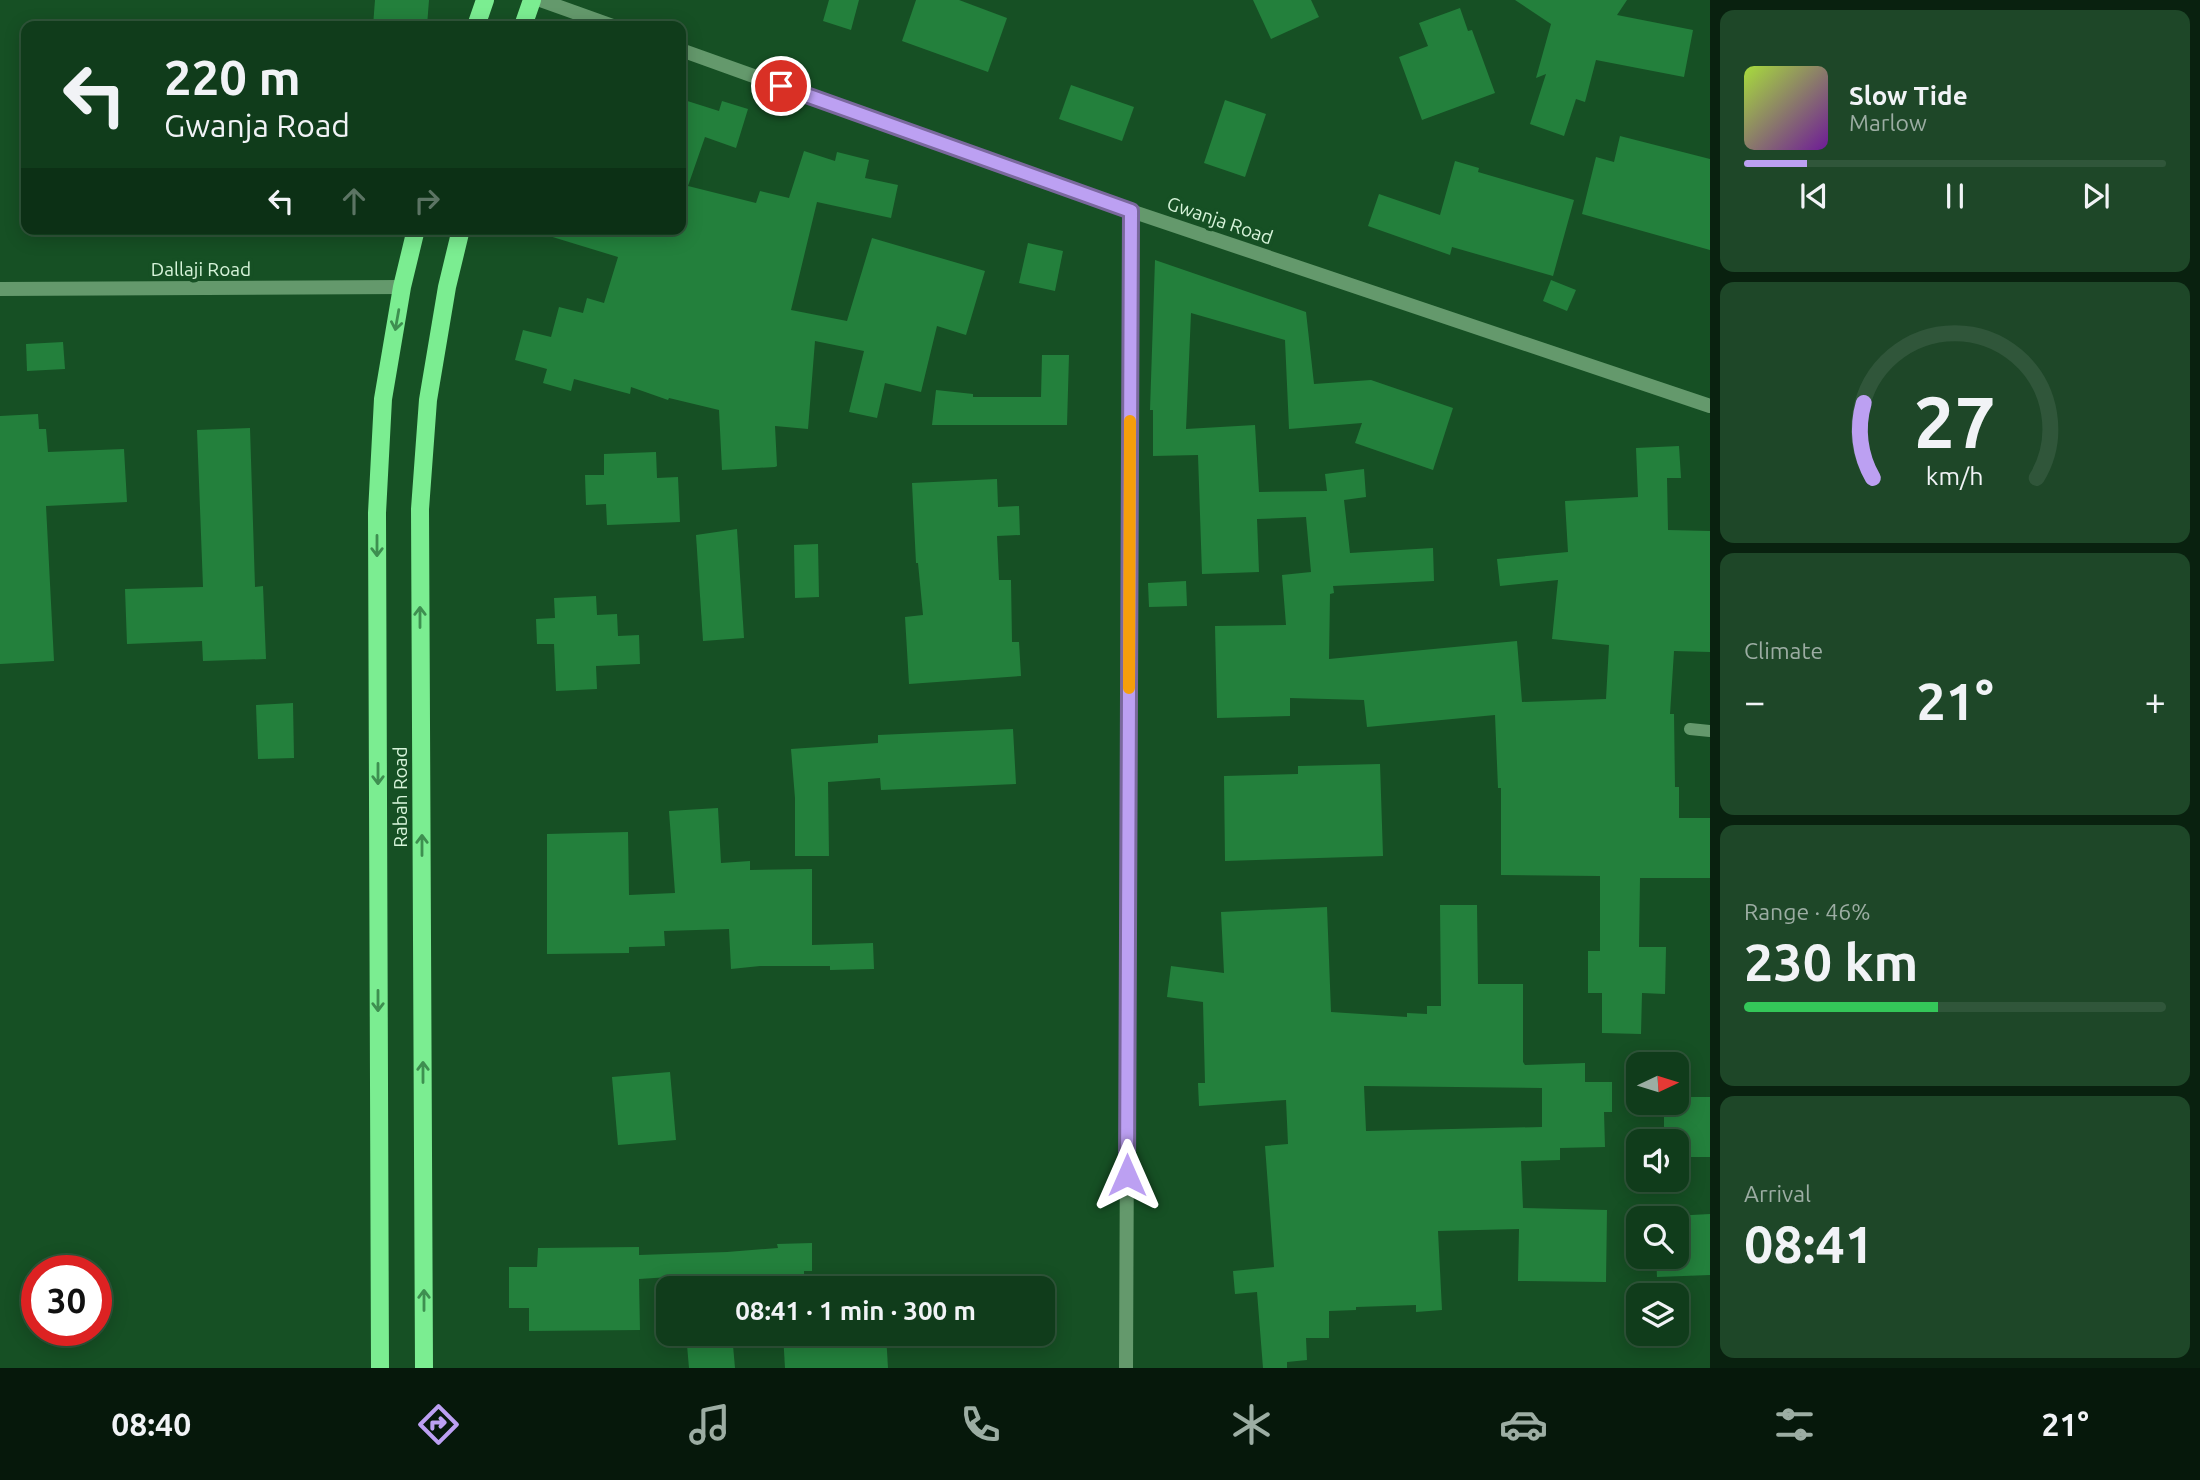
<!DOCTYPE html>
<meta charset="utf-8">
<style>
body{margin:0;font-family:Ubuntu,sans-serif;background:#1e4728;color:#f1f3f6;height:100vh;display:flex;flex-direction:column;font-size:26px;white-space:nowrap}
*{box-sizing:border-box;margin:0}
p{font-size:23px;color:#9cada3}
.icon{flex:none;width:38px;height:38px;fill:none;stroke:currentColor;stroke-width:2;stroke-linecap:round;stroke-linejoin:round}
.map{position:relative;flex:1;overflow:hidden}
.panel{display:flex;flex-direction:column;gap:10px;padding:10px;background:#09210f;width:490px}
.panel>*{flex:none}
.hud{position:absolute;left:21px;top:21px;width:665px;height:214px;border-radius:14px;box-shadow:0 4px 18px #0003,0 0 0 2px #30563a;background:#103c1b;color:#f1f3f6;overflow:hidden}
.needle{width:46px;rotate:86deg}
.controls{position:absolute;left:1626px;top:1052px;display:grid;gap:14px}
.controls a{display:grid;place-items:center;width:63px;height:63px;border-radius:14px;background:#103c1b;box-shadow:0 4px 18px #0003,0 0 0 2px #30563a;font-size:35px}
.speed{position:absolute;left:21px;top:1255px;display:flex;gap:14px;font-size:35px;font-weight:700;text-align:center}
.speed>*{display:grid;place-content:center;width:91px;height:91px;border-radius:50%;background:#103c1b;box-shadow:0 4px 18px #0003,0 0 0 2px #30563a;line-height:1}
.speed .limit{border:10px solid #d22;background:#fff;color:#111}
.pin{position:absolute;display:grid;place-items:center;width:60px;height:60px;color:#fff;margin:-30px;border:4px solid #fff;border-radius:50%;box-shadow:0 2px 7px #0007}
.me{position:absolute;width:77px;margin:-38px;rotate:0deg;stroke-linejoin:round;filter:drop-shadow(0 0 5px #0008)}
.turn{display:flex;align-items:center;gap:24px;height:147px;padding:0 28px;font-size:32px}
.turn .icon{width:91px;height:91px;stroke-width:2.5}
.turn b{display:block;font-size:49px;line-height:60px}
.lanes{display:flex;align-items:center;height:66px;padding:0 28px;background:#0003;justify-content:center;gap:35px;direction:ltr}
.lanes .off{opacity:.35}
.big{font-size:52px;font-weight:700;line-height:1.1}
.panel .tile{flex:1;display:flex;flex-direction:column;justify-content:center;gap:10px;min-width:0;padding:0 24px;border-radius:14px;background:#1e4728}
.panel .dial{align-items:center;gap:0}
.dial svg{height:182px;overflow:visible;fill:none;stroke:#30563a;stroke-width:7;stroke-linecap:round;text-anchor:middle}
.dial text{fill:#f1f3f6;stroke:none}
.song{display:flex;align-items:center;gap:21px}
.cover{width:84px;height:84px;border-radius:10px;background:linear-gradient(135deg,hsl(80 70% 55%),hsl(280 70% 35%))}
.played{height:7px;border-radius:4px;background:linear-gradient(90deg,#bca0f2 15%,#30563a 15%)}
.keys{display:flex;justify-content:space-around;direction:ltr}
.heat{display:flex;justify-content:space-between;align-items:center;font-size:38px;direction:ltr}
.charge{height:10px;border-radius:5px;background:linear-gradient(90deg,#34c759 46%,#30563a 0)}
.trip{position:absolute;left:656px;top:1276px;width:399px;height:70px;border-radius:14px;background:#103c1b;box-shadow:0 4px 18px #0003,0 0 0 2px #30563a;font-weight:700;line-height:70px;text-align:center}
.tab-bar{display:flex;height:112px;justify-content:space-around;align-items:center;background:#06180b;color:#9cada3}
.tab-bar .icon{width:49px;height:49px}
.tab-bar .current{color:#bca0f2}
.tab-bar b{font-size:32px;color:#f1f3f6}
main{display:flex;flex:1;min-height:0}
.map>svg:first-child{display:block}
.building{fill:#23803c;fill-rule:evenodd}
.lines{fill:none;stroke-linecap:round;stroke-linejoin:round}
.service{stroke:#64996c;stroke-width:12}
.minor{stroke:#64996c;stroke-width:14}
.tertiary{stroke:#64996c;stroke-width:14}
.primary{stroke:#7bed91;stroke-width:18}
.oneway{stroke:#3e8f50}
.route-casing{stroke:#7a689d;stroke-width:18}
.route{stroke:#bca0f2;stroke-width:12}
.slow{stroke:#f59e0b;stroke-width:12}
.labels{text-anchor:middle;stroke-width:7;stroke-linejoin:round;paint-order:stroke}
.street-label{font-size:19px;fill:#d7f4da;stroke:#165024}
</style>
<main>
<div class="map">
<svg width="1710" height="1368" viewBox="0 0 1710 1368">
<rect width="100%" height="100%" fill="#165024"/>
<!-- building -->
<g class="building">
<path d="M 375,0 L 429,0 L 427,26 L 373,26 Z"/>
<path d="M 829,0 L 859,0 L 851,30 L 823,21 Z"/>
<path d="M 916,0 L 959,0 L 1007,18 L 988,72 L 902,41 Z"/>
<path d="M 1253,0 L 1311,0 L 1319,17 L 1271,39 Z"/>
<path d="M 1515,0 L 1627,0 L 1617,15 L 1693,30 L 1684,77 L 1596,60 L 1585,102 L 1576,99 L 1564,136 L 1530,124 L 1546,74 L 1536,78 L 1551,24 Z"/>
<path d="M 1460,8 L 1468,31 L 1472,30 L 1495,93 L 1422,120 L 1399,57 L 1428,46 L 1419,23 Z"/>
<path d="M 1071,85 L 1134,107 L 1122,141 L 1059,119 Z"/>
<path d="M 681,99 L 719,111 L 722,101 L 748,109 L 736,148 L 705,137 L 688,186 L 756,203 L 760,191 L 789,198 L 804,151 L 835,161 L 837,152 L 869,160 L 865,178 L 898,185 L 891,218 L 817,202 L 791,310 L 847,321 L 872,238 L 985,271 L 966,335 L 937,326 L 921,392 L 885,383 L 877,418 L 849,412 L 864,351 L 815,341 L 808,429 L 775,426 L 777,466 L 775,467 L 722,470 L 719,410 L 669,398 L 668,400 L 631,387 L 630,394 L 574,379 L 571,391 L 543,383 L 547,369 L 515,360 L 523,330 L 551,337 L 559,307 L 583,313 L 587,298 L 604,303 L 618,257 L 546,235 L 547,229 L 681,229 Z"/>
<path d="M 1225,100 L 1266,114 L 1245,177 L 1204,163 Z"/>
<path d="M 1620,136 L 1710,159 L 1710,250 L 1582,214 L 1596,157 L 1614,162 Z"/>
<path d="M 1455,161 L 1479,168 L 1478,172 L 1574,200 L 1553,276 L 1452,247 L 1450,255 L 1368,226 L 1379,194 L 1440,215 Z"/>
<path d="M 1028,243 L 1063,251 L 1055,291 L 1019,283 Z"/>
<path d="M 1155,260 L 1306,312 L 1314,384 L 1371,380 L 1453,408 L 1433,470 L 1355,443 L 1362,423 L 1289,429 L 1285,340 L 1191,313 L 1186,429 L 1255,425 L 1259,492 L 1327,491 L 1325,474 L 1364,469 L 1366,497 L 1344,500 L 1350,553 L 1433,548 L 1434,581 L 1333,586 L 1334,593 L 1330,594 L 1329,659 L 1517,641 L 1522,702 L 1606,699 L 1609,645 L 1552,639 L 1558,580 L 1500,586 L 1497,559 L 1568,552 L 1565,501 L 1638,497 L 1636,448 L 1679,446 L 1681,478 L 1667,478 L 1668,530 L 1710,531 L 1710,652 L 1674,651 L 1670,714 L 1674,714 L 1675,787 L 1679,787 L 1679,818 L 1710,818 L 1710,878 L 1640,878 L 1639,947 L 1666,947 L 1665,994 L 1642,993 L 1641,1034 L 1602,1033 L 1602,993 L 1588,993 L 1588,951 L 1600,951 L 1600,876 L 1501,875 L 1501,788 L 1498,788 L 1495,715 L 1367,727 L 1364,700 L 1290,698 L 1290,716 L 1217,718 L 1215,626 L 1286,625 L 1282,575 L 1311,572 L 1306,517 L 1257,519 L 1259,572 L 1202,574 L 1198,455 L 1153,456 L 1153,410 L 1150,410 Z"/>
<path d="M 1551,280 L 1576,290 L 1567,311 L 1543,301 Z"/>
<path d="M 63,342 L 65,369 L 27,371 L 26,344 Z"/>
<path d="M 1042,355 L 1069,355 L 1067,425 L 932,425 L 936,390 L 973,394 L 973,397 L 1041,397 Z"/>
<path d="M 38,414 L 39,429 L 46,429 L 48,452 L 124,449 L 127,502 L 46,506 L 54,661 L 0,664 L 0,416 Z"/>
<path d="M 250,428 L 255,587 L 263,586 L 266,659 L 203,661 L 202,641 L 127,644 L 125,589 L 203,587 L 197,430 Z"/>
<path d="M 656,452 L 657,478 L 678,477 L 680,522 L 607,525 L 606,504 L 586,505 L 585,475 L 604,475 L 604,454 Z"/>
<path d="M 997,479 L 998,507 L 1019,506 L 1020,535 L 997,536 L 999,580 L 1011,580 L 1012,642 L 1019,642 L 1021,676 L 909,684 L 905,617 L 923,615 L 918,563 L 916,563 L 912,483 Z"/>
<path d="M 737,529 L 744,638 L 703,641 L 696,535 Z"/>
<path d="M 818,544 L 819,597 L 795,598 L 794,545 Z"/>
<path d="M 1186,581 L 1187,606 L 1149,607 L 1148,583 Z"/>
<path d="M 596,596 L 597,615 L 617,614 L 618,636 L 639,635 L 640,664 L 596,666 L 597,689 L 556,691 L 554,644 L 537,644 L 536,619 L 555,618 L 554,598 Z"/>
<path d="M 293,703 L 294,758 L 258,759 L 256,705 Z"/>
<path d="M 1013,729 L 1016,784 L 881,790 L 880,778 L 828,782 L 829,856 L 795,856 L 795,798 L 791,749 L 878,743 L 878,735 Z"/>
<path d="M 1380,764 L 1383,856 L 1225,861 L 1224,776 L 1298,774 L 1298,766 Z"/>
<path d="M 718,808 L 721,863 L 750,861 L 750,870 L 812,869 L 812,945 L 873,943 L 874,969 L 830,970 L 830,966 L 760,966 L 731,969 L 729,929 L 664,931 L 665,946 L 629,947 L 629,953 L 547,954 L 547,834 L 628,832 L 629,895 L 675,893 L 669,811 Z"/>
<path d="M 1440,905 L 1477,905 L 1478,984 L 1523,984 L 1523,1062 L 1525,1065 L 1585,1063 L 1585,1082 L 1612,1082 L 1612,1112 L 1604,1112 L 1605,1147 L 1560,1148 L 1560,1160 L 1521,1161 L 1523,1208 L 1607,1210 L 1606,1282 L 1518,1281 L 1519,1229 L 1438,1231 L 1442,1310 L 1416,1312 L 1416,1305 L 1356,1307 L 1356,1310 L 1329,1311 L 1329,1338 L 1306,1338 L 1307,1360 L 1287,1362 L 1287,1368 L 1263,1368 L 1257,1292 L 1235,1294 L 1233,1271 L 1274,1267 L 1265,1146 L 1288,1144 L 1286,1100 L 1199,1106 L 1198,1083 L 1205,1083 L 1203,1002 L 1167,997 L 1171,966 L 1224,973 L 1221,912 L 1327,907 L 1331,1012 L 1407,1017 L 1407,1013 L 1427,1014 L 1427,1006 L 1441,1006 ZM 1364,1086 L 1542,1088 L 1542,1127 L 1366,1131 Z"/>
<path d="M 670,1072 L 676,1140 L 618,1145 L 612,1077 Z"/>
<path d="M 1676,1097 L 1710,1097 L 1710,1157 L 1676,1157 L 1676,1141 L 1664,1141 L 1664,1102 L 1676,1102 Z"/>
<path d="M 1710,1214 L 1710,1275 L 1657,1277 L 1656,1256 L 1676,1256 L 1676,1218 L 1655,1217 Z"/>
<path d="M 812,1243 L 812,1271 L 804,1271 L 804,1288 L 686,1288 L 685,1276 L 639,1279 L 640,1330 L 529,1331 L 529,1308 L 509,1308 L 509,1267 L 537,1267 L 538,1248 L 639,1247 L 639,1255 L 727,1252 L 778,1248 L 777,1244 Z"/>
<path d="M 686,1334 L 732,1334 L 735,1368 L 689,1368 Z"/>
<path d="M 783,1334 L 886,1334 L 888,1368 L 785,1368 Z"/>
</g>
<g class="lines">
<!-- service -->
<path class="service" d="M 1690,729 L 1710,731"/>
<!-- minor -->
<g class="minor">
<path d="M 540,0 L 613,26"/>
<path d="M 681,50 L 1131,211 L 1710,406"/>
<path d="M 1126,1368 L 1131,211"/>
</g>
<!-- tertiary -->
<path class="tertiary" d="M 0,289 L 402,287"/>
<!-- primary -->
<g class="primary">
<path d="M 476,26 L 485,0"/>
<path d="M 523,26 L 532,0"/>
<path d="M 380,1368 L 377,513 L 383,399 L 402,287 L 416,229"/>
<path d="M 424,1368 L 420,509 L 428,400 L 447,287 L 461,229"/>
</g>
</g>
<!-- one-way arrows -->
<defs><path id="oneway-shaft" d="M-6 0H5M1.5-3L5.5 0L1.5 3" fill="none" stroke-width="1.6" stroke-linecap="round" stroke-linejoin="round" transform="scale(1.75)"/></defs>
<g class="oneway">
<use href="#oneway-shaft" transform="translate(397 320) rotate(100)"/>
<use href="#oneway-shaft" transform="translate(377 546) rotate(90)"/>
<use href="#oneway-shaft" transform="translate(420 617) rotate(-90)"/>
<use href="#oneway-shaft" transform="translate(378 774) rotate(90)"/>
<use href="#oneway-shaft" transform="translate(422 845) rotate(-90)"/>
<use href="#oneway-shaft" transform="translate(378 1001) rotate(90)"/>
<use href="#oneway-shaft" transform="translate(423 1072) rotate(-90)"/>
<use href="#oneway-shaft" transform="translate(424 1300) rotate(-90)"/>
</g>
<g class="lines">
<!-- route casing -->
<g class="route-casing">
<path id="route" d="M 781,86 L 1131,211 L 1127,1175"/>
</g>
<!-- route -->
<use href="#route" class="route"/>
<!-- slow -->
<path class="slow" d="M 1129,688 L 1130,421"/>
</g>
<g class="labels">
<!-- street labels -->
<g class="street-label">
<text transform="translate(1220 220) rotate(19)" y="7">Gwanja Road</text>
<text x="201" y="276">Dallaji Road</text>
<text transform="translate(400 797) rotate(-90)" y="7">Rabah Road</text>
</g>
</g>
</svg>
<div class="controls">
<a><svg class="needle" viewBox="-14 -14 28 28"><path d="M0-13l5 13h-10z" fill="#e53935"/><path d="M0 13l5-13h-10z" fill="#9cada3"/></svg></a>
<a><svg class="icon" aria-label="sound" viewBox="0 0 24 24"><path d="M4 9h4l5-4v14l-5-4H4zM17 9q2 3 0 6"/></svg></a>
<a><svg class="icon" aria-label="search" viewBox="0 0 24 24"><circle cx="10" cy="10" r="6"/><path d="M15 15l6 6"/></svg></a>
<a><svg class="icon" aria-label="layers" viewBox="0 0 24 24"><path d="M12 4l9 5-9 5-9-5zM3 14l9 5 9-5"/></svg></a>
</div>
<div class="speed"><div class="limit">30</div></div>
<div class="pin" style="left:781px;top:86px;background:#d93025"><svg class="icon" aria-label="arrive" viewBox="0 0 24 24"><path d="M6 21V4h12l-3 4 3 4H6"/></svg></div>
<svg class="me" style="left:1127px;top:1175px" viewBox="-20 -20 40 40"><path d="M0-17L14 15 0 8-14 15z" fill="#bca0f2" stroke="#fff" stroke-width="4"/></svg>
<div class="trip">08:41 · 1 min · 300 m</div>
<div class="hud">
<div class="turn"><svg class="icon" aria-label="left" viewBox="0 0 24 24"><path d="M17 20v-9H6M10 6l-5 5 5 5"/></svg><div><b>220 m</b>Gwanja Road</div></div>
<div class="lanes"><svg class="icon" aria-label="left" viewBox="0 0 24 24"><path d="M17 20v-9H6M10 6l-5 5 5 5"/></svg><svg class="icon off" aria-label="ahead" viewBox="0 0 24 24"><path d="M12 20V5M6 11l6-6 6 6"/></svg><svg class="icon off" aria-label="right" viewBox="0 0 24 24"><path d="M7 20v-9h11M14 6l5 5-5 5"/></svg></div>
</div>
</div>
<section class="panel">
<div class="tile">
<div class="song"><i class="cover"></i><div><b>Slow Tide</b><p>Marlow</p></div></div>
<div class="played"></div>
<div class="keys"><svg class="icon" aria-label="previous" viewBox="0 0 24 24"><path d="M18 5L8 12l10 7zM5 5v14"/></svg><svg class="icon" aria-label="pause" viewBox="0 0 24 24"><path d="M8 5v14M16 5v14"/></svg><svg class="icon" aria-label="next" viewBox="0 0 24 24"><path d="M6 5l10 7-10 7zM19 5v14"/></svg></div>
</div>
<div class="tile dial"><svg viewBox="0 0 100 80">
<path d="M14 69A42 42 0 1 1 86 69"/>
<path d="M14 69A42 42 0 0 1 10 36" stroke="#bca0f2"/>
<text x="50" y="56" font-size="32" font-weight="700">27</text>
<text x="50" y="72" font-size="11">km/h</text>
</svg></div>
<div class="tile"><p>Climate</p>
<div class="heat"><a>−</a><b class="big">21°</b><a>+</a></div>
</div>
<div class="tile"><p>Range · 46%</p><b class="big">230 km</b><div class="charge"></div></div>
<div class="tile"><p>Arrival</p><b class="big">08:41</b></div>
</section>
</main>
<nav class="tab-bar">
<b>08:40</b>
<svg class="icon current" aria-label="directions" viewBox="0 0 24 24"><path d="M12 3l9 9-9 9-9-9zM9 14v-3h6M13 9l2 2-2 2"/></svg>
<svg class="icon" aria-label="music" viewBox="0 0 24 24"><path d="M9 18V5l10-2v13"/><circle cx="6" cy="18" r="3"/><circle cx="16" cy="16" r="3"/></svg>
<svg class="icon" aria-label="phone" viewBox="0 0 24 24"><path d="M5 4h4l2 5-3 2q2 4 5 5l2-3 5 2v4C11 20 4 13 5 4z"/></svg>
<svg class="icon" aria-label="climate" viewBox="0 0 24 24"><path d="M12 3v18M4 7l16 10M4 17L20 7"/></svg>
<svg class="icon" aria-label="car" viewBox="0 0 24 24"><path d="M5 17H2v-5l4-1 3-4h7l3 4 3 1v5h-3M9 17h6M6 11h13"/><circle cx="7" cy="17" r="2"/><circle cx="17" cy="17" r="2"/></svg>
<svg class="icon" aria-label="filters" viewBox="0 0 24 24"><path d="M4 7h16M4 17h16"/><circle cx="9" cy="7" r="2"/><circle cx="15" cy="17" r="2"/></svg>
<b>21°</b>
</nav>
